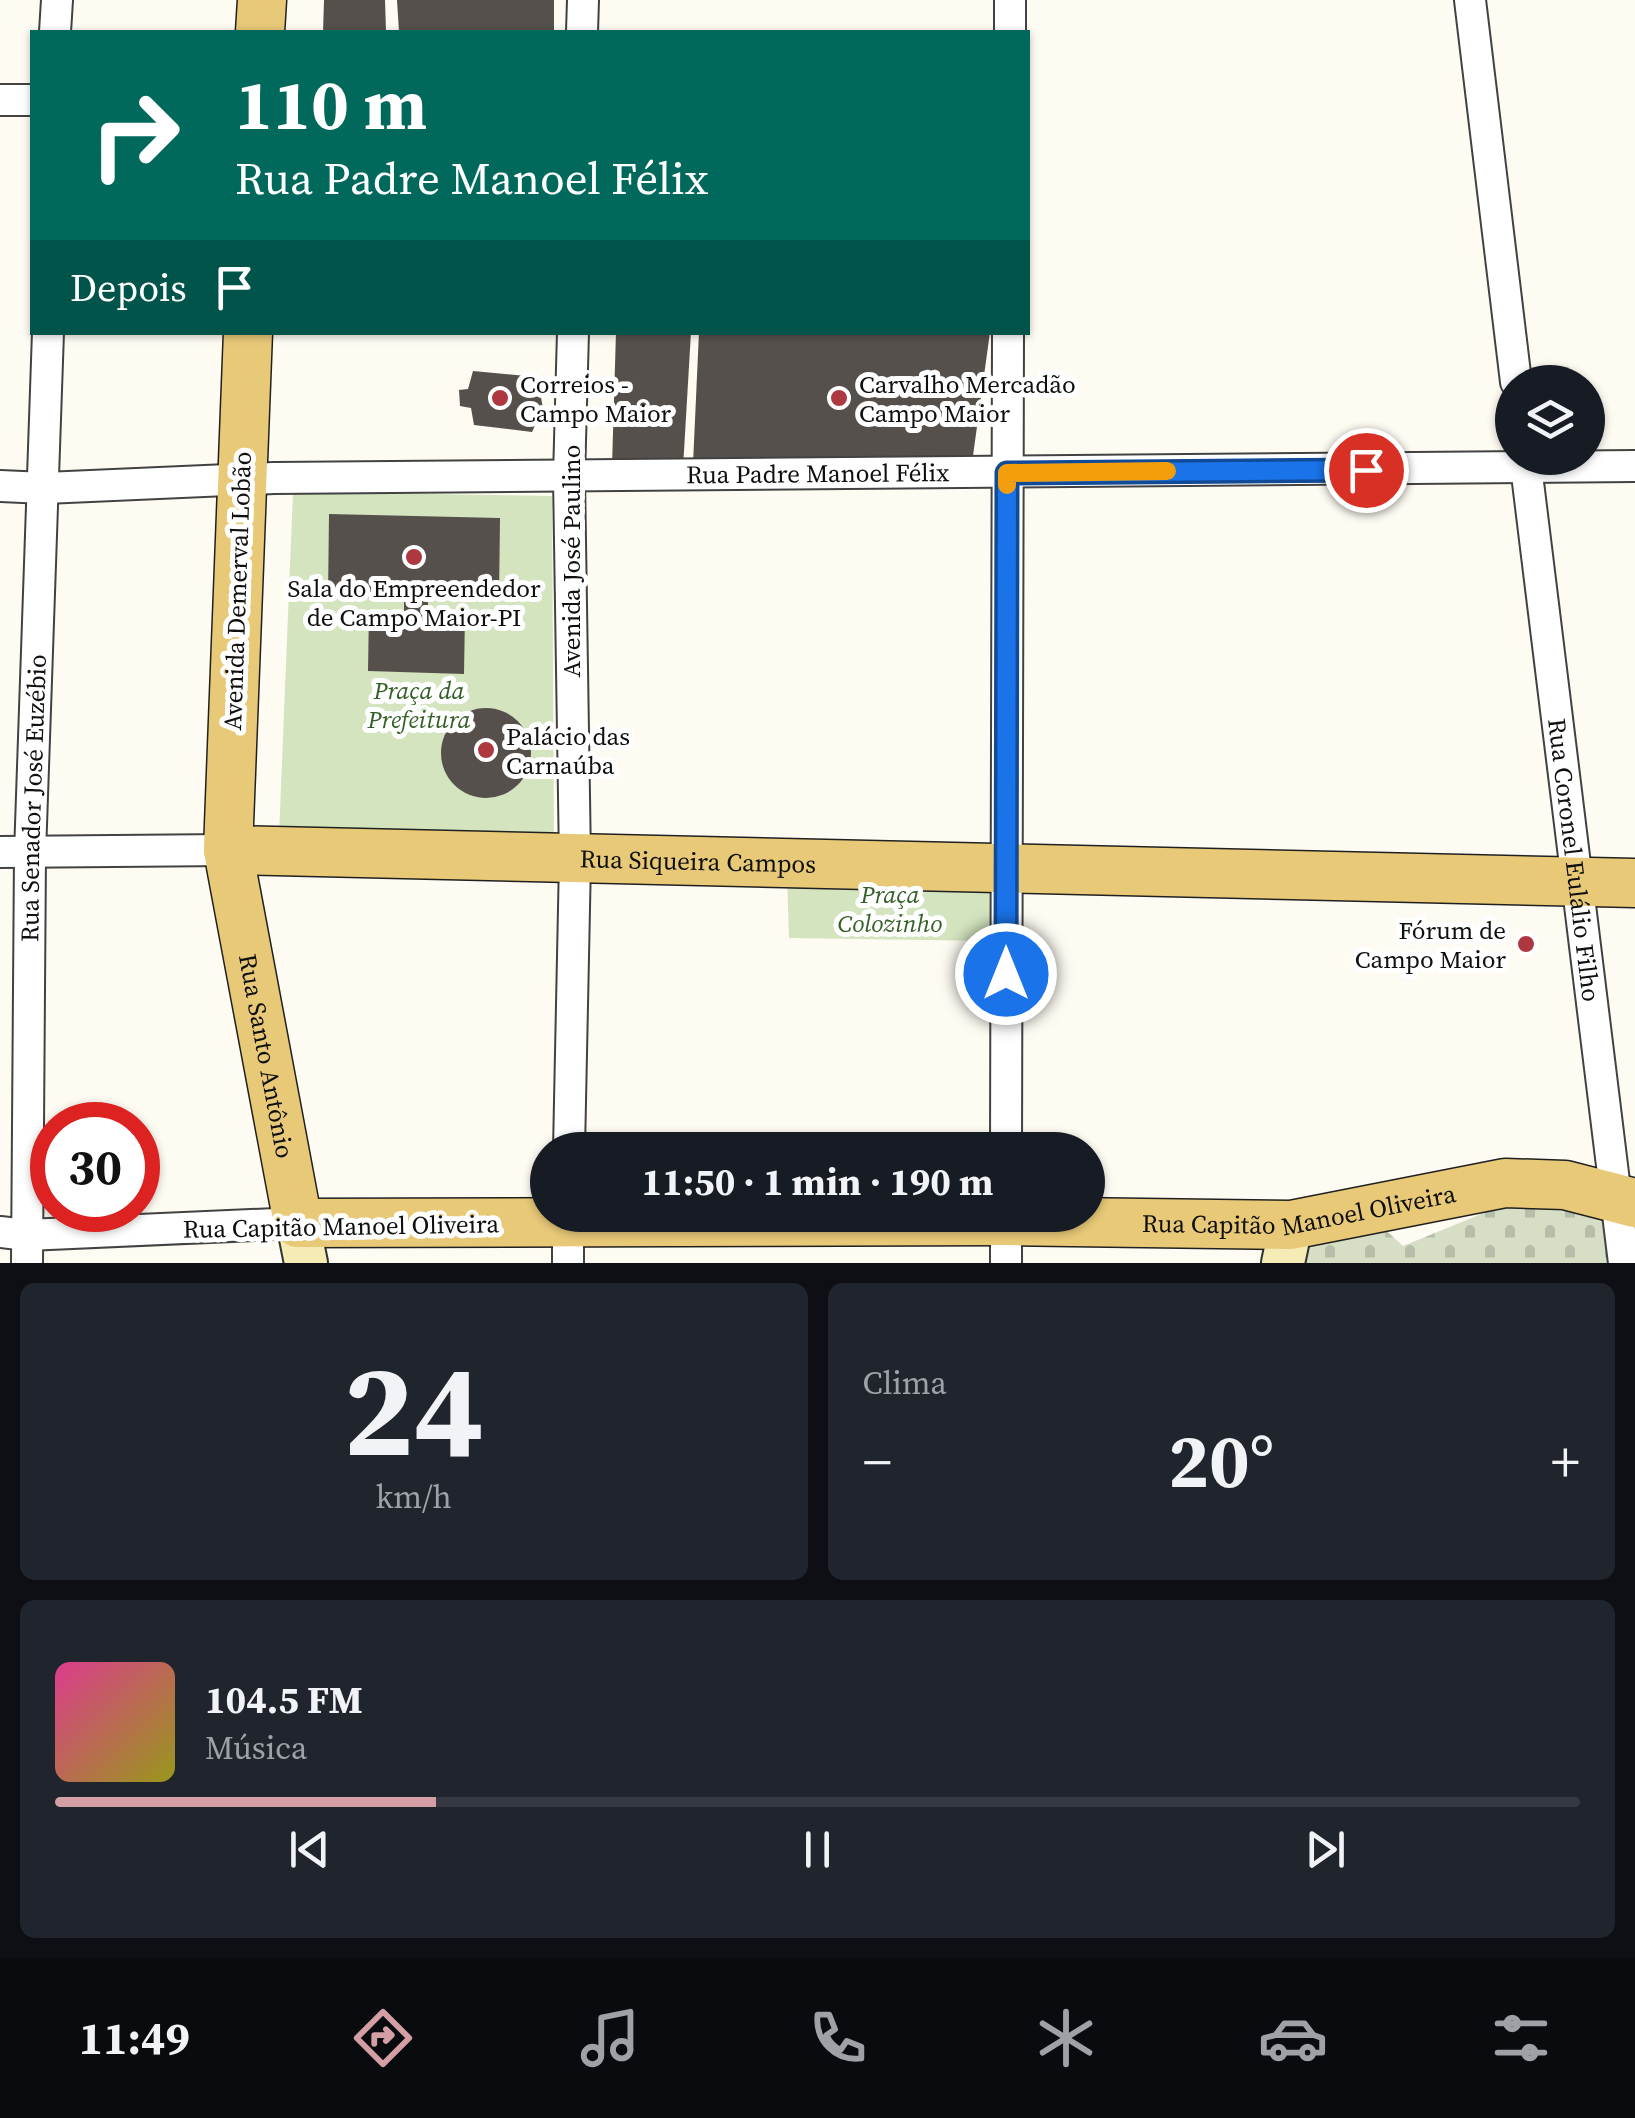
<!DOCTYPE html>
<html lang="pt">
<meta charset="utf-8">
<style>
body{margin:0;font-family:"Source Serif 4",serif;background:#20242c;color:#f1f3f6;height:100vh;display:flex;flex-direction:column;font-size:38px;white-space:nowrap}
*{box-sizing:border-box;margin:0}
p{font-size:32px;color:#9ea1a6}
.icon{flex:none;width:55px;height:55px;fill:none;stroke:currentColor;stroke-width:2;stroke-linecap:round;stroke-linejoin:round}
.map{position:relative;height:1263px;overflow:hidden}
.drawer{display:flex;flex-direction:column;gap:20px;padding:20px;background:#0d0f14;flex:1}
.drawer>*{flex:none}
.banner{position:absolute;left:30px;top:30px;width:1000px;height:305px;border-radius:0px;box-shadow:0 2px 8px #0004;background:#00695c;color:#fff;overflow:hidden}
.tools{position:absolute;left:1495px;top:365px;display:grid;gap:20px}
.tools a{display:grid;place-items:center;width:110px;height:110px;border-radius:50%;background:#171b24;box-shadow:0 2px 8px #0004;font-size:50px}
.speed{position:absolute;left:30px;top:1102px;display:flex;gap:20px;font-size:50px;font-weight:700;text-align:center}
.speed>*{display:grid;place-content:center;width:130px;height:130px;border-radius:50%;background:#171b24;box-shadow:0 2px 8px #0004;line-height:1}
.speed .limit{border:15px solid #d22;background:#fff;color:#111}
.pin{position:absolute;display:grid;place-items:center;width:85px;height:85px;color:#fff;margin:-42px;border:5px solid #fff;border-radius:50%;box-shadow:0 2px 10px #0007}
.me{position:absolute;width:110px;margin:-55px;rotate:0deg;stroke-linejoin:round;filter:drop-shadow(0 0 8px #0008)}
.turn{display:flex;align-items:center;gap:35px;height:210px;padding:0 40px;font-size:45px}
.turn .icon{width:130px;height:130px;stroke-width:2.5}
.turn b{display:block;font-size:70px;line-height:85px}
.then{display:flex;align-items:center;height:95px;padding:0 40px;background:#0003;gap:20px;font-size:38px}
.big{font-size:75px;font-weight:700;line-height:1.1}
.drawer .tile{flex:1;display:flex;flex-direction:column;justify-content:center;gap:15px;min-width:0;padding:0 35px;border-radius:15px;background:#20242c}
.drawer .dial{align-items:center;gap:0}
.dial b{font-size:130px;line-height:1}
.song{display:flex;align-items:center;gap:30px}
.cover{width:120px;height:120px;border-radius:15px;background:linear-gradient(135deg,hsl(330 70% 55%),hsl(60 70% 35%))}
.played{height:10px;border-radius:5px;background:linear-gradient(90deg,#d39fa4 25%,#363941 25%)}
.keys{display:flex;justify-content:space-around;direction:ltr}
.heat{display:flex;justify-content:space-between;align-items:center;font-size:55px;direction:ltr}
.drawer .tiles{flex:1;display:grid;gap:20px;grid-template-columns:1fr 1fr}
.tile:last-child{grid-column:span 2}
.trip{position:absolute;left:530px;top:1132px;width:575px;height:100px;border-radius:50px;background:#171b24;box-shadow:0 2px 8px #0004;font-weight:700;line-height:100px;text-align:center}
.menu{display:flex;height:160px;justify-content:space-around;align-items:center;background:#090b0e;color:#9ea1a6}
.menu .icon{width:70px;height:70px}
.menu .active{color:#d39fa4}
.menu b{font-size:45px;color:#f1f3f6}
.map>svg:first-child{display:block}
.grass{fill:#d3e4bf}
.cemetery{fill:url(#cemetery-stones)}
.building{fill:#56504c}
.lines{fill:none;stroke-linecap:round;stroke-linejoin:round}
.street-casing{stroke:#424242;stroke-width:34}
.secondary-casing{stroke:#313131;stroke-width:46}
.primary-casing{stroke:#202020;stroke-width:51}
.street{stroke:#fff;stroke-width:30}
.secondary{stroke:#f5ecb5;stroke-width:42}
.primary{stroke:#e8c978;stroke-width:48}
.route-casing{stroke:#114b97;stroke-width:25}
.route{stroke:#1a73e8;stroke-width:18}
.slow{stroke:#f59e0b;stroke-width:18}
.poi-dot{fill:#ae3840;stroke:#fff;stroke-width:4}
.labels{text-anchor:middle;stroke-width:10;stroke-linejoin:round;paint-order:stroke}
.poi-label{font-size:25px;fill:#0f0f0f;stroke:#fff;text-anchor:start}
.street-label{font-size:25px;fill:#0f0f0f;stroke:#fff}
.park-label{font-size:25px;font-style:italic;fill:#345f27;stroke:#fff}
</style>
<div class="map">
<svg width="1635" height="1263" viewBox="0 0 1635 1263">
<defs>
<pattern id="cemetery-stones" width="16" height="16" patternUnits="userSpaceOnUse" patternTransform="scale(2.5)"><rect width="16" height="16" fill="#d6dec5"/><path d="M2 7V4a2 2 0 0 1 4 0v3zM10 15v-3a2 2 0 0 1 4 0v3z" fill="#b6bda8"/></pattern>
</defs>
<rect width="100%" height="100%" fill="#fdfbf2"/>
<!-- grass -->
<g class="grass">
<path d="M 293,492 L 552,496 L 554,845 L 279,836 Z"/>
<path d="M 787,875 L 991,879 L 992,941 L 789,938 Z"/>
</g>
<!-- cemetery -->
<path class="cemetery" d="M 1523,1197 L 1602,1211 L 1608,1263 L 1297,1263 L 1306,1244 L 1380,1225 L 1403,1246 Z"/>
<!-- building -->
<g class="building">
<path d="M 324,0 L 385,0 L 386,32 L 323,32 Z"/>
<path d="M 397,0 L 554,0 L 554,32 L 399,32 Z"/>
<path d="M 616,332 L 691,332 L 683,468 L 612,466 Z"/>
<path d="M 699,332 L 990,332 L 972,463 L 693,464 Z"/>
<path d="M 473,371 L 537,377 L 543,408 L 532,432 L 474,425 L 471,408 L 460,406 L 459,390 L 468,389 Z"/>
<path d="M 329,514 L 500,518 L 499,597 L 428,595 L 428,613 L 465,614 L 464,674 L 368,671 L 369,611 L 404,612 L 404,599 L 328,597 Z"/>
<circle cx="486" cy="753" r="45"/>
</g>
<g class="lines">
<!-- street casing -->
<g class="street-casing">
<g id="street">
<path d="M 1470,0 L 1516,382"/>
<path d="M 55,32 L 57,0"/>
<path d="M 582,32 L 583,0"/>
<path d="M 1010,32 L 1010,0"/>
<path d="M 0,100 L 32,100"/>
<path id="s1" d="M 1525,458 L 1624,1263"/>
<path id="s2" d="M 0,486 L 45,488 L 274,478 L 1635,466"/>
<path d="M 0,852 L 228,850"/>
<path d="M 569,1150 L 575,860 L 569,477 L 573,332"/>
<path d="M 1006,1150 L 1008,332"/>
<path d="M 1006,1215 L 1006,1263"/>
<path d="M 0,1232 L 27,1235 L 298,1223"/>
<path id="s3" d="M 27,1263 L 30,854 L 48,332"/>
<path d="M 568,1263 L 568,1215"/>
</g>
</g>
<!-- secondary casing -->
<g class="secondary-casing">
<g id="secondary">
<path d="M 298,1223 L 306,1263"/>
<path d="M 1283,1263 L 1291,1225"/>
</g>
</g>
<!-- primary casing -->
<g class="primary-casing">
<g id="primary">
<path d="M 260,32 L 262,0"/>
<path id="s4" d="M 248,332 L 228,850 L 298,1223 L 1006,1221 L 1291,1225 L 1505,1183 L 1565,1185 L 1635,1203"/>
<path id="s5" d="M 228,850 L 1635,883"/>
</g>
</g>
<!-- street -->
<use href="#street" class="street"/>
<!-- secondary -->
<use href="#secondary" class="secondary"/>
<!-- primary -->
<use href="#primary" class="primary"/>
</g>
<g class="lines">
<!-- route casing -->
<g class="route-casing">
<path id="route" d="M 1006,974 L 1007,473 L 1366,470"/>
</g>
<!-- route -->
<use href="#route" class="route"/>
<!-- slow -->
<path class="slow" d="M 1007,485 L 1007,473 L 1167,471"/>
</g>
<!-- markers -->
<g class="poi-dot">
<circle cx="500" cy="398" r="10"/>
<circle cx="839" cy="398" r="10"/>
<circle cx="414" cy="557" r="10"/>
<circle cx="486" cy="750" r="10"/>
<circle cx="1526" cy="944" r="10"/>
</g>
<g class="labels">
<!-- poi labels -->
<g class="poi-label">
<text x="520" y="393">Correios -<tspan x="520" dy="29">Campo Maior</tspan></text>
<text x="859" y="393">Carvalho Mercadão<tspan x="859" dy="29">Campo Maior</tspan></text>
<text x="414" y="597" text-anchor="middle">Sala do Empreendedor<tspan x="414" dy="29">de Campo Maior-PI</tspan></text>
<text x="506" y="745">Palácio das<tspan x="506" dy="29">Carnaúba</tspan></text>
<text x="1506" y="939" text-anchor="end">Fórum de<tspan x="1506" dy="29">Campo Maior</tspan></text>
</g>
<!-- street labels -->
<g class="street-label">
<text dy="9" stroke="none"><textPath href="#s2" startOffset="818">Rua Padre Manoel Félix</textPath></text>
<text transform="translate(571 561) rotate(-90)" y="9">Avenida José Paulino</text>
<text transform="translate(237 591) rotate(-88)" y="9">Avenida Demerval Lobão</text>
<text dy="9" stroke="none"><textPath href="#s3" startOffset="465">Rua Senador José Euzébio</textPath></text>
<text dy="9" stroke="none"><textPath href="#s1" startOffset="405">Rua Coronel Eulálio Filho</textPath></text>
<text dy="9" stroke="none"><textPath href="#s5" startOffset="470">Rua Siqueira Campos</textPath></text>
<text dy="9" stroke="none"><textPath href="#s4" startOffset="728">Rua Santo Antônio</textPath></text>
<text dy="9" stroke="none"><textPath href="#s4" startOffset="1900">Rua Capitão Manoel Oliveira</textPath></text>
<text transform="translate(341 1226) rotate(-1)" y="9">Rua Capitão Manoel Oliveira</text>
</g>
<!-- park labels -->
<g class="park-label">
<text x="419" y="699">Praça da<tspan x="419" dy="29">Prefeitura</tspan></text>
<text x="890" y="903">Praça<tspan x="890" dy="29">Colozinho</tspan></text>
</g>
</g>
</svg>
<div class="tools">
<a><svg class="icon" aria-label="layers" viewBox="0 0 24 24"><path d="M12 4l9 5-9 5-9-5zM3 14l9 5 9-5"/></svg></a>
</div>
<div class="speed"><div class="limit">30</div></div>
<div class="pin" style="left:1366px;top:470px;background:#d93025"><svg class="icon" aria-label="arrive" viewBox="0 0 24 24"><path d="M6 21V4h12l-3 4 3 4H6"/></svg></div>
<svg class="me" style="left:1006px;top:974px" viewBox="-20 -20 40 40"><circle r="17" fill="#1a73e8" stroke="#fff" stroke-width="3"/><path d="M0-11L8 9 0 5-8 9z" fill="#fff"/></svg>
<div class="trip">11:50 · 1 min · 190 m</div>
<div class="banner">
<div class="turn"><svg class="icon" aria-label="right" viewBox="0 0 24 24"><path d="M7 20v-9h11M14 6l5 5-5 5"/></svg><div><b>110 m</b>Rua Padre Manoel Félix</div></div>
<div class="then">Depois<svg class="icon" aria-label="arrive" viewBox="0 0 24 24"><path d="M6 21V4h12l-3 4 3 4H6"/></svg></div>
</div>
</div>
<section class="drawer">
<div class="tiles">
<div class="tile dial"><b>24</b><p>km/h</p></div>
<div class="tile"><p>Clima</p>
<div class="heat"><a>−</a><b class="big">20°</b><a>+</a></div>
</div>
<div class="tile">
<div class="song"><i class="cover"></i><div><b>104.5 FM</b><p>Música</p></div></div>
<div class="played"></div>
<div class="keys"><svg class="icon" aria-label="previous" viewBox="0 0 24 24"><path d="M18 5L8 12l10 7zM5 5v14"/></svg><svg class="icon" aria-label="pause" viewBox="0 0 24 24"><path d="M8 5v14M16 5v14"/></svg><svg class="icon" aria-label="next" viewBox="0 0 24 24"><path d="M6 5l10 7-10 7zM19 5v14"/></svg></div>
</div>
</div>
</section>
<nav class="menu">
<b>11:49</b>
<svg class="icon active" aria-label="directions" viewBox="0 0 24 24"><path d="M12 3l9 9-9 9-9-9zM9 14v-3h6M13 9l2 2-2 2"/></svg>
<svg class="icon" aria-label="music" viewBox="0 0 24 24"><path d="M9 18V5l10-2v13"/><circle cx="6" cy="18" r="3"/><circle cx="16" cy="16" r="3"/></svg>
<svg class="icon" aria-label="phone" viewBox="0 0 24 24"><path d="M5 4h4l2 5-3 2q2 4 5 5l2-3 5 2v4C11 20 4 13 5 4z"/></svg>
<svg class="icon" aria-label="climate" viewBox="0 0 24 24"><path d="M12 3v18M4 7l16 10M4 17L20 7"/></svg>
<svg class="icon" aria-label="car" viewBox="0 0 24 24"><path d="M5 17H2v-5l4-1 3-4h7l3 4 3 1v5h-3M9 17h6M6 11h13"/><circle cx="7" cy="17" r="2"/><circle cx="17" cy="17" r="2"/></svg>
<svg class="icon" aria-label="filters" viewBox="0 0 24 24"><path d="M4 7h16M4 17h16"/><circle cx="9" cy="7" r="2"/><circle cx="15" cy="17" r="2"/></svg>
</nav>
